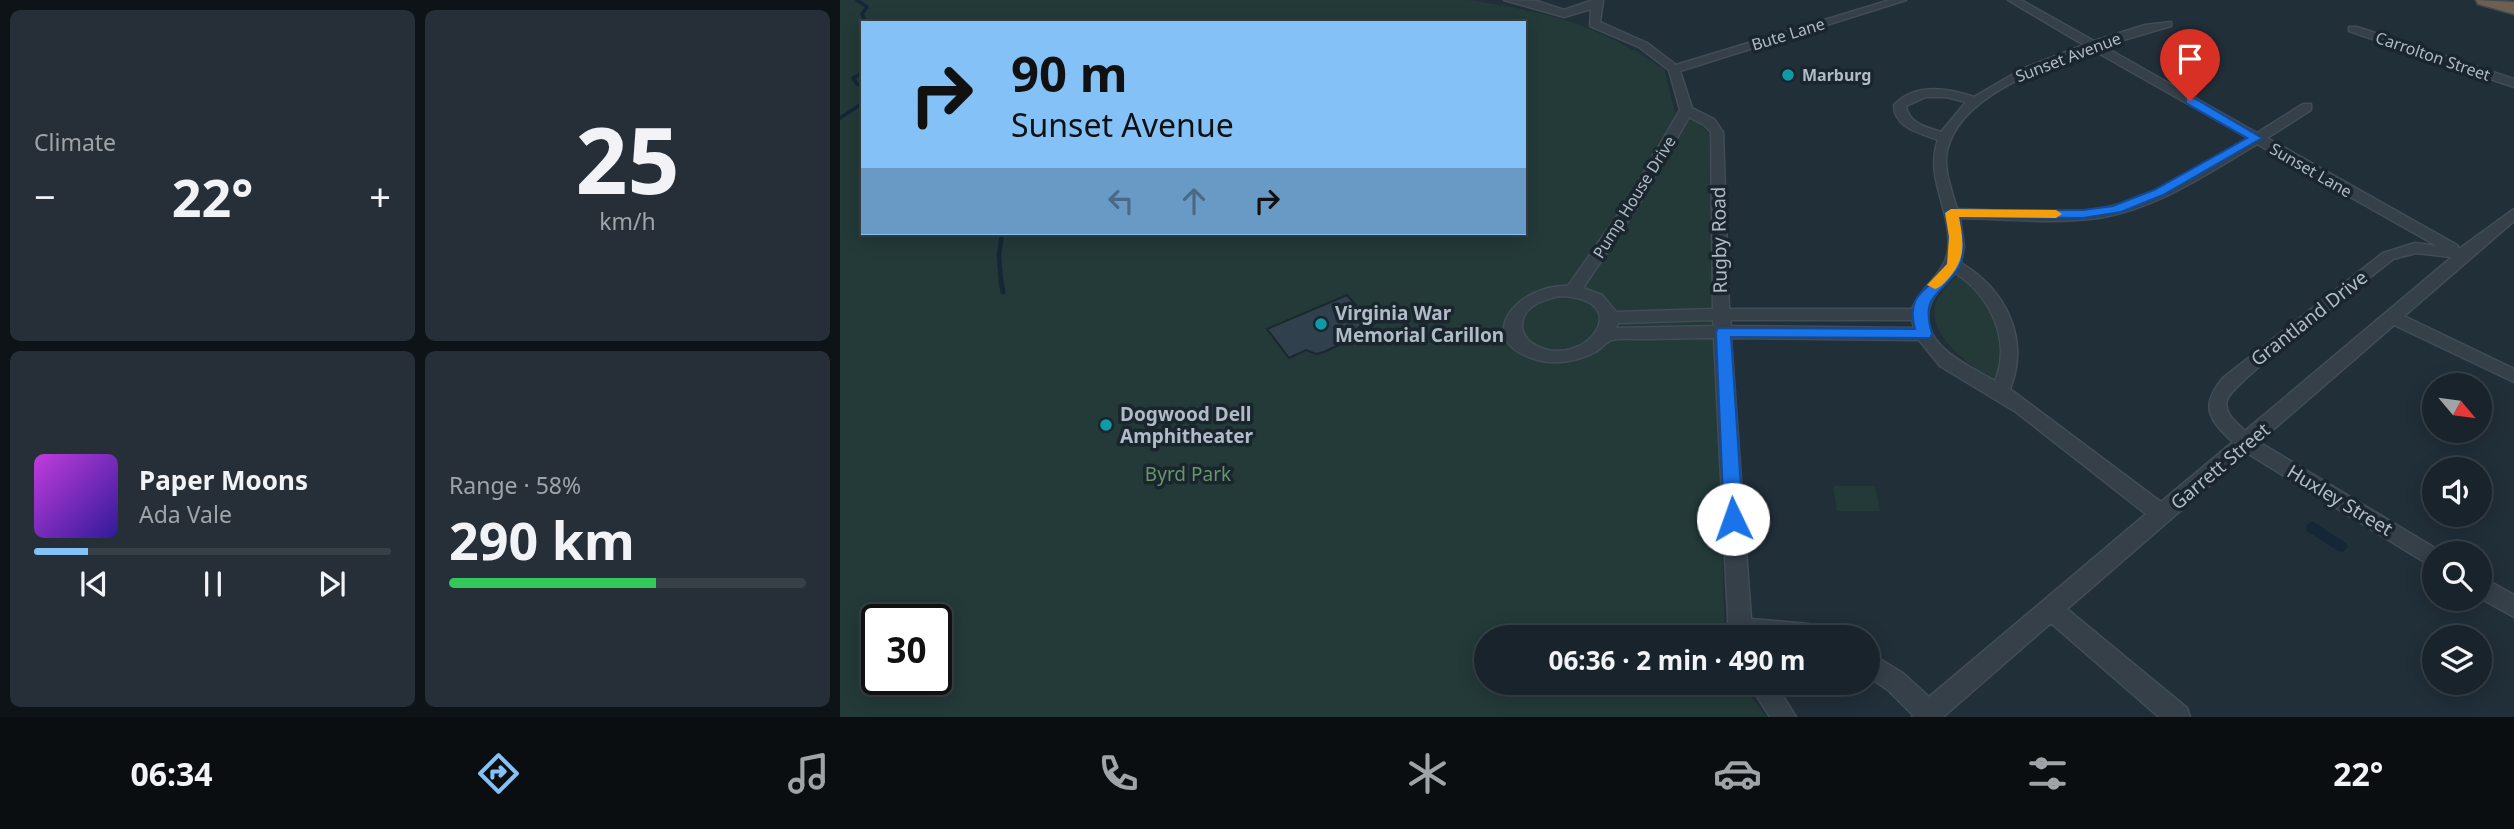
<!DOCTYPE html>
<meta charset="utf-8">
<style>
body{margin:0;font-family:"Noto Sans",sans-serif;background:#262f37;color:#f1f3f6;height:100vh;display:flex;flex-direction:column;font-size:26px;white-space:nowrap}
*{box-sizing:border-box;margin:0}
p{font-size:23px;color:#9fa4a9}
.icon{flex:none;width:38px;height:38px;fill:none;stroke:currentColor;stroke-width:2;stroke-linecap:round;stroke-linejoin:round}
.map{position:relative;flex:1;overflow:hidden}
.sheet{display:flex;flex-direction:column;gap:10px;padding:10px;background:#0e1318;width:840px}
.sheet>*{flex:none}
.hud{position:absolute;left:21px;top:21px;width:665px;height:214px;border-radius:0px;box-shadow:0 4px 18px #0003,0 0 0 2px #374047;background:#83c1f7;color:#111;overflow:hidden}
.needle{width:46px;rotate:119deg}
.tools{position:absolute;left:1582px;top:373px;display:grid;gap:14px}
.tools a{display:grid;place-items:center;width:70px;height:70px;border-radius:50%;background:#19232b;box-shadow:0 4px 18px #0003,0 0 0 2px #374047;font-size:35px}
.speed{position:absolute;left:21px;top:604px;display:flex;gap:14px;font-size:35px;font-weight:700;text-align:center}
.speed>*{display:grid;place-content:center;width:91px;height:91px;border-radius:50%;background:#19232b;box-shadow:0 4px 18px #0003,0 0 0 2px #374047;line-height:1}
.speed .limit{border:4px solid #111;border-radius:10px;background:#fff;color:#111}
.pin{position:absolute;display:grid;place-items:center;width:60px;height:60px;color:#fff;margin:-72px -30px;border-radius:50% 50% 50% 0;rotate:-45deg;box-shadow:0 0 7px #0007}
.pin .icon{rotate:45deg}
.me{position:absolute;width:77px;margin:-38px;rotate:357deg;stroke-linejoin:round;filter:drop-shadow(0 0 5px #0008)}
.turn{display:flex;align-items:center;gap:24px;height:147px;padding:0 35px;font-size:32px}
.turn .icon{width:91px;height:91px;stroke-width:2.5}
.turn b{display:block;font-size:49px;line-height:60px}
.lanes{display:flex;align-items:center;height:66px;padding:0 35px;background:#0003;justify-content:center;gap:35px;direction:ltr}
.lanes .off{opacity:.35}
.big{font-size:52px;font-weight:700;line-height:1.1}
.sheet .tile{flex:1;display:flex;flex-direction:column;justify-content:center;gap:10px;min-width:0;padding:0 24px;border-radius:10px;background:#262f37}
.sheet .dial{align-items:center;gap:0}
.dial b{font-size:91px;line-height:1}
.song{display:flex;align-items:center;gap:21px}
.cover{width:84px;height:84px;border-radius:10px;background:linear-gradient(135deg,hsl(290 70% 55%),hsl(250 70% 35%))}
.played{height:7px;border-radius:4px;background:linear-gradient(90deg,#83c1f7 15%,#374047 15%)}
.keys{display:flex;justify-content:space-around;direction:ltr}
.heat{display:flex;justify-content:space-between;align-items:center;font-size:38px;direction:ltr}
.charge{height:10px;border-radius:5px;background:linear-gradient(90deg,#34c759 58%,#374047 0)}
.sheet .tiles{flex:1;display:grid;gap:10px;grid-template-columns:repeat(2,1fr)}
.trip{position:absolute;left:634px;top:625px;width:406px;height:70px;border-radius:35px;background:#19232b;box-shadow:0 4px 18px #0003,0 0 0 2px #374047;font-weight:700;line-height:70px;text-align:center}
.tabs{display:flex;height:112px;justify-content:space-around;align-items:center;background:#0a0e11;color:#9fa4a9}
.tabs .icon{width:49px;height:49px}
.tabs .on{color:#83c1f7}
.tabs b{font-size:32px;color:#f1f3f6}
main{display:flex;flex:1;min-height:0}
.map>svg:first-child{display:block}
.green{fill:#233a39;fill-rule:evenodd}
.water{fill:#152736}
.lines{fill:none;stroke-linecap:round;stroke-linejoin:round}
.stream-far2{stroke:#152736;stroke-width:3.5}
.stream-far1{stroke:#152736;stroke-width:4.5}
.stream{stroke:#152736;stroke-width:5}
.building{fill:#30414d;stroke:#1c2730;stroke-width:2}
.minor-casing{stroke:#414c56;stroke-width:3}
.motorway-casing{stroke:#3f4b54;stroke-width:3}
.minor{fill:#354049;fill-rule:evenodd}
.motorway{fill:#6f5f52;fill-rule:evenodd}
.route{fill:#1a73e8;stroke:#114b97;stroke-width:2}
.slow{fill:#f59e0b}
.culture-dot{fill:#0f9aa8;stroke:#1a252e;stroke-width:2.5}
.labels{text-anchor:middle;stroke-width:7;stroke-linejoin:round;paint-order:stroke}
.far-street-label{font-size:16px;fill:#afbbc6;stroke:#1a252e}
.far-poi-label{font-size:16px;font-weight:bold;fill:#afbbc6;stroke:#1a252e;text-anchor:start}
.street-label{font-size:19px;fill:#afbbc6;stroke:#1a252e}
.poi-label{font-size:19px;font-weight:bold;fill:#afbbc6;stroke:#1a252e;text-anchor:start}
.park-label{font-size:19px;fill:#67966b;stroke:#1a252e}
</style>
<main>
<section class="sheet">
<div class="tiles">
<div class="tile"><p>Climate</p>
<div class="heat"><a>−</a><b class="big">22°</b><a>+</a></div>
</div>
<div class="tile dial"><b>25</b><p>km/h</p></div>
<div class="tile">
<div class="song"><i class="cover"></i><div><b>Paper Moons</b><p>Ada Vale</p></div></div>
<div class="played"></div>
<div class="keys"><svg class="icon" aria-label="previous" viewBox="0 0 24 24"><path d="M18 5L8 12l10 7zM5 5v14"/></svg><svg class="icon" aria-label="pause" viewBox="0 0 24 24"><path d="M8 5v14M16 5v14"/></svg><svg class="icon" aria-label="next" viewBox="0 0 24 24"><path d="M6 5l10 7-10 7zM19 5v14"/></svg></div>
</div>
<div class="tile"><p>Range · 58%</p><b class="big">290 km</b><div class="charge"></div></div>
</div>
</section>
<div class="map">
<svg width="1674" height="717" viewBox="0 0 1674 717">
<rect width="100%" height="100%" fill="#212f39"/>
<!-- green -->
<g class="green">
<path d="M 0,0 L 629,0 C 708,12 757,24 824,69 L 835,112 L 855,120 L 869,133 L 885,637 L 646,637 L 646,682 L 900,683 L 927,717 L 0,717 ZM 23,23 L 684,23 L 684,233 L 23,233 ZM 37,620 L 96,620 L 96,679 L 37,679 Z"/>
<path d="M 1120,273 C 1141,291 1168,325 1165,355 C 1164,363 1159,374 1156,382 C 1133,368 1085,335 1096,303 C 1100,291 1112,282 1120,273 Z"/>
<path d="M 993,486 L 1035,486 L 1040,511 L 997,511 Z"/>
</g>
<!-- water -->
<path class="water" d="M 1472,521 L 1506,543 L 1508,547 L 1503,552 L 1498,551 L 1467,531 L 1466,526 Z"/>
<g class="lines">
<!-- stream-far2 -->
<g class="stream-far2">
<path d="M 17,0 L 27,7 L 22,14 L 26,23"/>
<path d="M 23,73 L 13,78 L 17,84 L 23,86"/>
<path d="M 0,118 L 23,103"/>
</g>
<!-- stream-far1 -->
<path class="stream-far1" d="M 161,283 L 159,255 L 162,233"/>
<!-- stream -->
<path class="stream" d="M 161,281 L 163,292"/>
</g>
<!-- building -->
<path class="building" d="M 507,295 L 530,321 L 519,327 L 513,338 L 484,352 L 476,354 L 466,350 L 449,358 L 427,329 Z"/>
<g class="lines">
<!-- minor casing -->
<g class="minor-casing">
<g id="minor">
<path d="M 664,0 L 697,1 L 724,10 L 753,0 L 763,0 L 760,22 L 807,43 L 836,65 L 1050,0 L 1066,0 L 840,71 L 852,108 L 874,119 L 883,132 L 889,309 L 1072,309 C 1080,287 1105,274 1108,251 C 1113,212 1084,178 1098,140 C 1080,133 1054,128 1054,105 C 1075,83 1108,88 1134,97 L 1182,69 L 1244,45 L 1168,0 L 1181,0 L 1254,41 L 1305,25 L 1331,22 L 1331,26 L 1263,46 L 1417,133 L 1463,104 L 1471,104 L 1471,110 L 1427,138 L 1617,245 L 1619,249 L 1674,209 L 1674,221 L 1564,316 L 1674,369 L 1674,382 L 1554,325 L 1419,442 L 1603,553 L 1594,553 L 1594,566 L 1586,563 L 1407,453 L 1227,609 L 1347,708 L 1350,717 L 1319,717 L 1211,623 L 1103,717 L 1072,717 L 1073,715 L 1048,690 L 1027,676 L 1027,651 L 1064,674 L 1089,697 L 1306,514 L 1176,412 L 1100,366 L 1079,340 L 891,338 L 911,619 L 968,624 L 983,630 L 987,637 L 889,637 L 874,338 C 849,338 824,339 799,339 C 791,339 780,338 772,340 C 767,341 761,349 755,352 C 739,361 716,365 698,360 C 630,342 676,284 728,286 L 786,203 L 840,110 L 829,70 L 799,47 L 750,26 L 751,9 L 724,17 ZM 1253,50 L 1408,138 C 1364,165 1314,198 1263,208 C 1215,217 1165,210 1117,209 C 1112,191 1103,169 1107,151 C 1119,95 1205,67 1253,50 ZM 1086,97 L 1106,97 L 1126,102 L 1101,132 C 1086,127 1069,124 1066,106 ZM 849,117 L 864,125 L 871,132 L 873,309 L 776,312 L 762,295 L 743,288 L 800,203 ZM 1417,144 L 1597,246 L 1575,243 L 1543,253 L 1383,378 C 1360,406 1368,419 1393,442 L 1321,502 L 1170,389 C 1190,339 1166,290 1121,263 L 1124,247 L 1120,218 C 1166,219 1213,224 1258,218 C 1316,209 1369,173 1417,144 ZM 1576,253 L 1612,257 L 1405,431 C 1397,423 1383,413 1387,400 C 1392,382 1529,279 1553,259 ZM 1115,273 C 1150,295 1172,340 1155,381 C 1129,366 1074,343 1091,303 C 1096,291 1106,282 1115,273 ZM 719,296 C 797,298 748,368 699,347 C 676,337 677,314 698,303 C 704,300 712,298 719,296 ZM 873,320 L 874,326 L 776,328 L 778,323 ZM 890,320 L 1072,320 L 1074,328 L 891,326 Z"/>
<path d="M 1509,27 L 1517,27 L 1674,79 L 1674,87 L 1509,31 Z"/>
<path d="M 1640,576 L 1674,595 L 1674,617 L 1640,598 Z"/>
<path d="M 908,682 L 934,682 L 956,717 L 930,717 Z"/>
</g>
</g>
<!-- motorway casing -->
<g class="motorway-casing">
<path id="motorway" d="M 1636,0 L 1674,2 L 1674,14 L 1638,4 Z"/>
</g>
<!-- minor -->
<use href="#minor" class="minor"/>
<!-- motorway -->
<use href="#motorway" class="motorway"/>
</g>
<!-- route -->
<path class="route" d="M 1346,98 L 1354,98 L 1422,138 L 1323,195 L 1281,212 L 1243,218 L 1119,217 C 1122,232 1127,253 1119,267 C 1101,298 1080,292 1092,334 L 1090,338 L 891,337 L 903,519 L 900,524 L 893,526 L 887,524 L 884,519 L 876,332 L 878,328 L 1075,329 C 1064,287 1096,291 1107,263 C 1113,248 1108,228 1105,213 L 1107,210 L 1243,210 L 1273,206 L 1314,190 L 1407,138 L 1346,103 Z"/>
<!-- slow -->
<path class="slow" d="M 1111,209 L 1216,210 L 1222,214 L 1216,218 L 1119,217 C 1124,243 1126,259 1108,279 C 1103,284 1101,287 1095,289 L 1087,285 L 1107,264 L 1109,237 L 1105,213 Z"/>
<!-- markers -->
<g class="culture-dot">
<circle cx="948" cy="75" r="7"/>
<circle cx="481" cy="324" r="7"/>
<circle cx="266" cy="425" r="7"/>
</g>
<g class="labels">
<!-- far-street labels -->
<g class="far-street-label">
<text transform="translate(948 34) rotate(-17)" y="6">Bute Lane</text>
<text transform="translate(1593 56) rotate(19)" y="6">Carrolton Street</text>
<text transform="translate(1228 57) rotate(-21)" y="6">Sunset Avenue</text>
<text transform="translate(1471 170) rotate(30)" y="6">Sunset Lane</text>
<text transform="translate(794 197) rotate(-58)" y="6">Pump House Drive</text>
</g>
<!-- far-poi labels -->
<g class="far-poi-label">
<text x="962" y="81">Marburg</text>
</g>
<!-- street labels -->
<g class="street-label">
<text transform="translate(879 240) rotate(-91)" y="7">Rugby Road</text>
<text transform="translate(1469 318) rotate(-38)" y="7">Grantland Drive</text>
<text transform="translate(1380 466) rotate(-40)" y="7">Garrett Street</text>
<text transform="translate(1500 500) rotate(31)" y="7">Huxley Street</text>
</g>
<!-- poi labels -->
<g class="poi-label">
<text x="495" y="320">Virginia War<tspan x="495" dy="22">Memorial Carillon</tspan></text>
<text x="280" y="421">Dogwood Dell<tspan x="280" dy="22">Amphitheater</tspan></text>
</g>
<!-- park labels -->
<g class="park-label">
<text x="348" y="481">Byrd Park</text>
</g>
</g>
</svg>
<div class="tools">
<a><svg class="needle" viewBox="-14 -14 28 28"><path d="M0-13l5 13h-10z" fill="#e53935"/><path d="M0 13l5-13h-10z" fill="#9fa4a9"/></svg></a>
<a><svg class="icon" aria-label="sound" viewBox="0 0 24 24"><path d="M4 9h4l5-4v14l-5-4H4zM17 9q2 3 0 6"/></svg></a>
<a><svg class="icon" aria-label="search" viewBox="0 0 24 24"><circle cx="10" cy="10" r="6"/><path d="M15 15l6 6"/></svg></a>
<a><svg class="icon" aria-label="layers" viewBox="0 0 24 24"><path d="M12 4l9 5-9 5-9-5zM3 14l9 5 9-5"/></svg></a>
</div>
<div class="speed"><div class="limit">30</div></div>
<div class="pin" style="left:1350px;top:101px;background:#d93025"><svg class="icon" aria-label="arrive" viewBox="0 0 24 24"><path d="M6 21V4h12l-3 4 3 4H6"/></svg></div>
<svg class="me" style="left:893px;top:519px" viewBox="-20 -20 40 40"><circle r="19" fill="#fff"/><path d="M0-13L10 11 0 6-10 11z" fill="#1a73e8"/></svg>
<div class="trip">06:36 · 2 min · 490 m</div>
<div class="hud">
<div class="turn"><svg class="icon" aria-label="right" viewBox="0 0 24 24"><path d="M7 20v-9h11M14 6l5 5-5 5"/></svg><div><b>90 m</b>Sunset Avenue</div></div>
<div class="lanes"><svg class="icon off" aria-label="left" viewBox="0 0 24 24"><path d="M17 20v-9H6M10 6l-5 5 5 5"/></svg><svg class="icon off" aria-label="ahead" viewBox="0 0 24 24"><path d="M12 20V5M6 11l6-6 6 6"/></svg><svg class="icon" aria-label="right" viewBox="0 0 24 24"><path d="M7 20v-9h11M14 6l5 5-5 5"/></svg></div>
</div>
</div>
</main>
<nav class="tabs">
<b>06:34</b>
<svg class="icon on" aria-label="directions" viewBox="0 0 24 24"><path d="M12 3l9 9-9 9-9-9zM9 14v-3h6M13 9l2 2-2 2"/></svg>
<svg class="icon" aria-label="music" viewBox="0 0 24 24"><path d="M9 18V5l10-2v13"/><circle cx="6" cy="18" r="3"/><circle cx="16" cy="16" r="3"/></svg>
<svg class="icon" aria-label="phone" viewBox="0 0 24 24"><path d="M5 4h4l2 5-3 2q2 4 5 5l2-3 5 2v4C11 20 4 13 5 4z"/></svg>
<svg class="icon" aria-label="climate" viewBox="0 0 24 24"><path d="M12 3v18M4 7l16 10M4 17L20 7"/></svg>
<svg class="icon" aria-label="car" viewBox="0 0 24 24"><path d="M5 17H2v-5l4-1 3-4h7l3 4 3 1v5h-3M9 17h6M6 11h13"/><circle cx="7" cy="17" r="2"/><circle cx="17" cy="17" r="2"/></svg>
<svg class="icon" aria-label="filters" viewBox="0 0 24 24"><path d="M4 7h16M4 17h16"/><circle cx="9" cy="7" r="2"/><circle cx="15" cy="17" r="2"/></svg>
<b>22°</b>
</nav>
